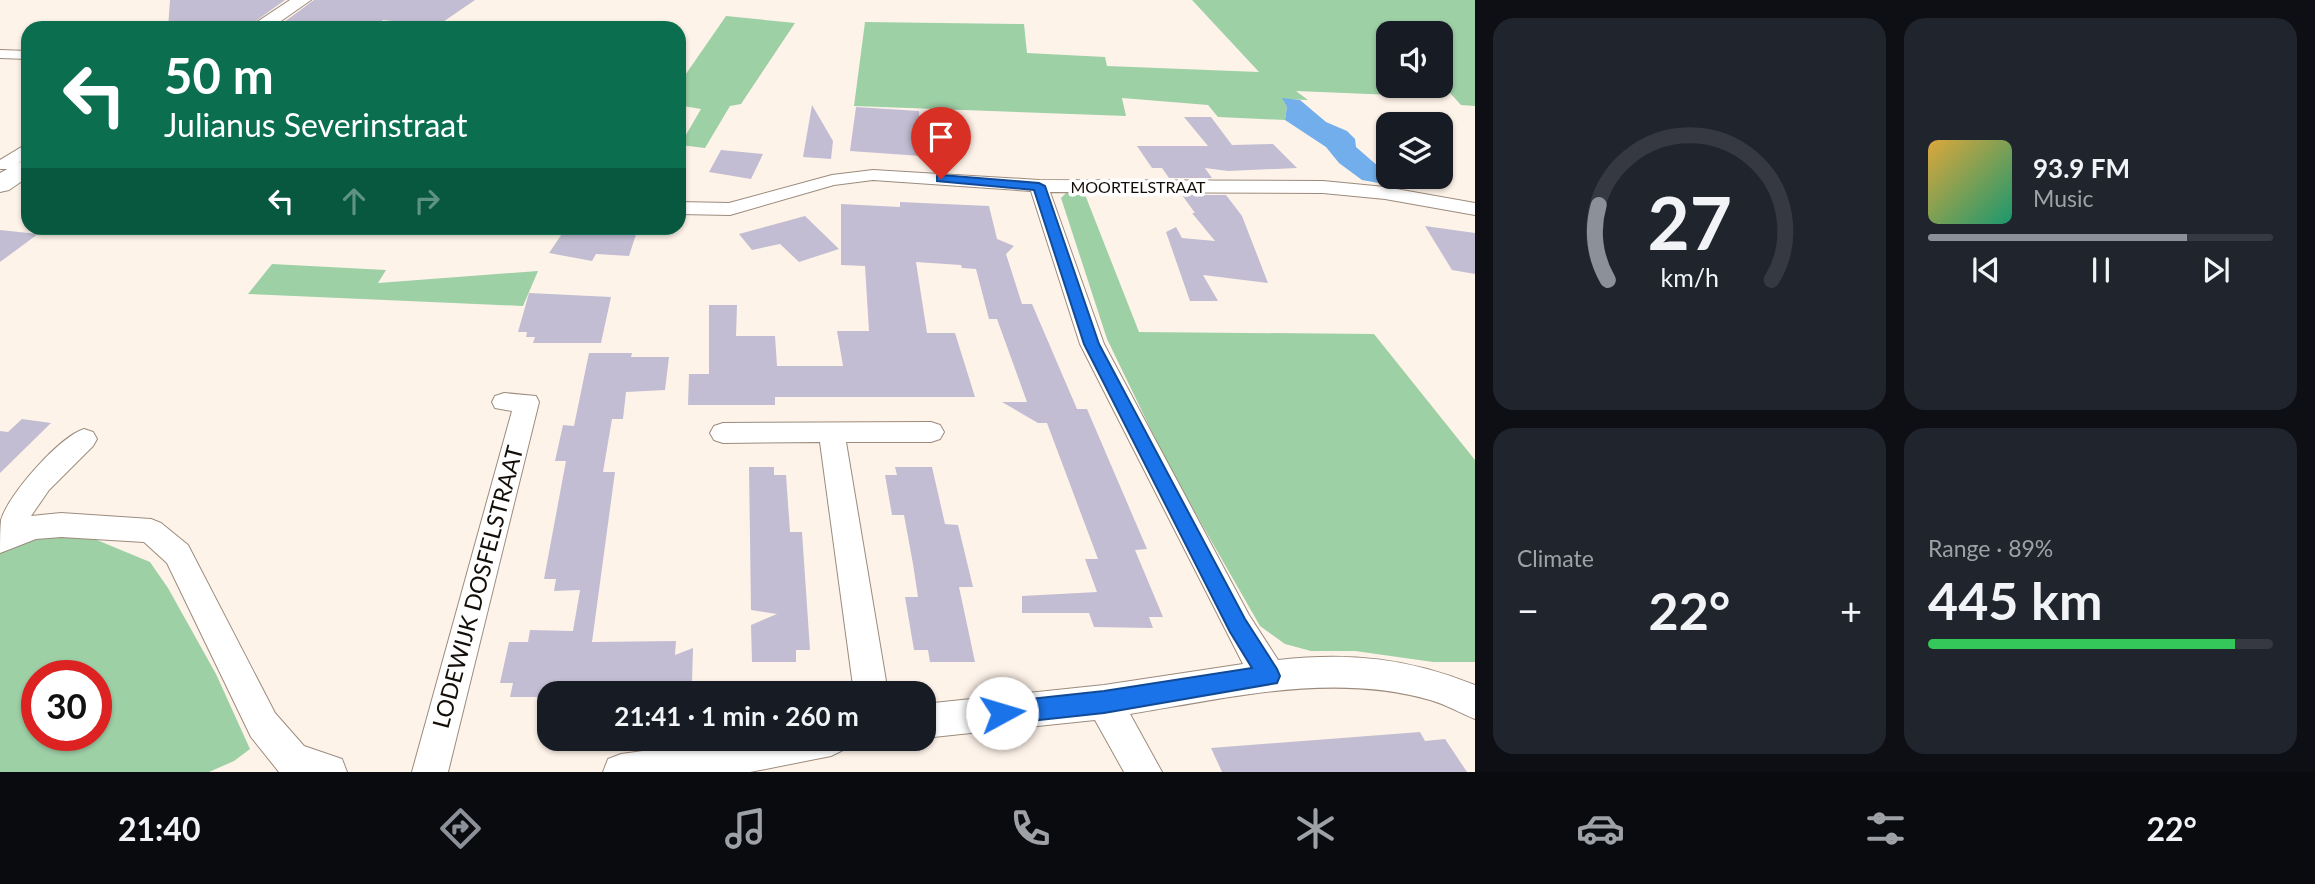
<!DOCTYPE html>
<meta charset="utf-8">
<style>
body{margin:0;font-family:Lato,sans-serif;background:#20242c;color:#f1f3f6;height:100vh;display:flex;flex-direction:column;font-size:26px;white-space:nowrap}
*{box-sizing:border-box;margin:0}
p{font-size:23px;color:#9ea1a6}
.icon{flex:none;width:38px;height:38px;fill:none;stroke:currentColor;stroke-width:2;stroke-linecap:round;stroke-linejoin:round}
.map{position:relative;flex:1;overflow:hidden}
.drawer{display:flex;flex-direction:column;gap:18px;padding:18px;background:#0d0f14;width:840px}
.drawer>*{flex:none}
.top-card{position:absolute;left:21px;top:21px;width:665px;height:214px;border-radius:21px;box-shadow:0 2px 5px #0004;background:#0b6e4f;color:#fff;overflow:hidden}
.tools{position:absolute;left:1376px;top:21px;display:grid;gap:14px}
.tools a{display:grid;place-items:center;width:77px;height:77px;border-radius:14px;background:#171b24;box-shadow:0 2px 5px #0004;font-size:35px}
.speed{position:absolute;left:21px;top:660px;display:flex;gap:14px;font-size:35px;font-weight:700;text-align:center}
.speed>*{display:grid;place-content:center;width:91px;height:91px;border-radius:50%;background:#171b24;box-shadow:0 2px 5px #0004;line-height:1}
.speed .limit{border:10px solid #d22;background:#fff;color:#111}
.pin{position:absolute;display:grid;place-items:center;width:60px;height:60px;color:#fff;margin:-72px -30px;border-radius:50% 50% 50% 0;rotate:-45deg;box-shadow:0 0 7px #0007}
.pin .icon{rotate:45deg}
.me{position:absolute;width:77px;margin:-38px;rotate:84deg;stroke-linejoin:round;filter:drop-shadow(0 0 5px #0008)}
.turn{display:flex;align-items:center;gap:24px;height:147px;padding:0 28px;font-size:32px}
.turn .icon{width:91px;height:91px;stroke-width:2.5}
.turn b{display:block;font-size:49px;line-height:60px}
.lanes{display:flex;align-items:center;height:66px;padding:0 28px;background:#0003;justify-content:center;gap:35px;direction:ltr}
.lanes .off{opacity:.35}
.big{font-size:52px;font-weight:700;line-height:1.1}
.drawer .widget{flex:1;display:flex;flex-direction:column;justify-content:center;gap:10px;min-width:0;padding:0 24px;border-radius:21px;background:#20242c}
.drawer .dial{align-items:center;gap:0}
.dial svg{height:182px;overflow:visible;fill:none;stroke:#363941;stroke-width:7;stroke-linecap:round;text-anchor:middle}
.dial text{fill:#f1f3f6;stroke:none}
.song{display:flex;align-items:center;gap:21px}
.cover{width:84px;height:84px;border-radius:10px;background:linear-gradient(135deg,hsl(40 70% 55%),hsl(160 70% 35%))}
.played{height:7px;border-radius:4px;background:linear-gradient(90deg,#8c9099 75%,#363941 75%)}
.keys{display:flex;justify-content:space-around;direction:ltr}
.heat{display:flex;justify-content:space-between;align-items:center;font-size:38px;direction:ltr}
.charge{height:10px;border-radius:5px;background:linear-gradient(90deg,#34c759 89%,#363941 0)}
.drawer .tiles{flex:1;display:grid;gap:18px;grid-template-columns:repeat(2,1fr)}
.trip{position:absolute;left:537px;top:681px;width:399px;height:70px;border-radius:21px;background:#171b24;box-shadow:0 2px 5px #0004;font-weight:700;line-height:70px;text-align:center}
.tabs{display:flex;height:112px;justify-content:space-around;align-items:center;background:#090b0e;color:#9ea1a6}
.tabs .icon{width:49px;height:49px}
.tabs .selected{color:#8c9099}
.tabs b{font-size:32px;color:#f1f3f6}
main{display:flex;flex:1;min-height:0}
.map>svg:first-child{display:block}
.green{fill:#9ed0a6;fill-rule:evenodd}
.water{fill:#71aeeb}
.building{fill:#c2bdd2}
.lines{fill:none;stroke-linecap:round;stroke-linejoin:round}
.street-casing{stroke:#9c8b7c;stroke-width:2}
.secondary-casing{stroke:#9c8b7c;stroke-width:2}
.street{fill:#fff;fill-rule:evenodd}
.secondary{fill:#fff;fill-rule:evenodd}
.route{fill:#1a73e8;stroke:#114b97;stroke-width:2}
.labels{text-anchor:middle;stroke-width:7;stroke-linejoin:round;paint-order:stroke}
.far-street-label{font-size:16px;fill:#140e09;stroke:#fff}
.near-street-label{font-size:23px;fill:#140e09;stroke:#fff}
</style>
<main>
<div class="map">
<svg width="1475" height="772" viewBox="0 0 1475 772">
<rect width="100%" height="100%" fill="#fef3e9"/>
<!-- green -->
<g class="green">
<path d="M 1192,0 L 1475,0 L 1475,106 L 1461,105 L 1440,82 L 1440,33 L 1388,33 L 1388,78 L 1379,78 L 1393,95 L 1296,91 L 1308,100 L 1283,99 L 1287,107 L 1285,120 L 1218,117 L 1208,105 L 1122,98 L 1126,116 L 854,106 L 865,22 L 1024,24 L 1027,53 L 1105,57 L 1107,66 L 1259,72 Z"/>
<path d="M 726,16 L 795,23 L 741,104 L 730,106 L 705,148 L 680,145 L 701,109 L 683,106 L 679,111 L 679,84 Z"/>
<path d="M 1084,192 L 1139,332 L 1374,334 L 1475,460 L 1475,662 L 1433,662 L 1355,651 L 1311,651 L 1285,644 L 1260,626 L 1169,467 L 1107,339 L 1061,198 L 1066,193 Z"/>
<path d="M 272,264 L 386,270 L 378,283 L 538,271 L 523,306 L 248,294 Z"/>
<path d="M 47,536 L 92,538 L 150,562 L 168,588 L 216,674 L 250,749 L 234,761 L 209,772 L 0,772 L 0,551 L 13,544 ZM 37,676 L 96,676 L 96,735 L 37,735 Z"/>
</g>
<!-- water -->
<path class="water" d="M 1282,98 L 1300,100 L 1326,122 L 1347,131 L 1355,139 L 1356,147 L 1387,174 L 1395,186 L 1362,180 L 1339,163 L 1326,147 L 1285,120 L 1287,107 Z"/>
<!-- building -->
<g class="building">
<path d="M 170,0 L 285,0 L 246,28 L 168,28 Z"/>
<path d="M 314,0 L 475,0 L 437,26 L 383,20 L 373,28 L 276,28 Z"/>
<path d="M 812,105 L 833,141 L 831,159 L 803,157 Z"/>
<path d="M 856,107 L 919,111 L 921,156 L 850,151 Z"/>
<path d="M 1184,117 L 1211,117 L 1232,145 L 1273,144 L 1297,168 L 1228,171 L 1205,168 L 1212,178 L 1169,178 L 1162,168 L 1152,168 L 1137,146 L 1208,146 Z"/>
<path d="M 721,150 L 763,154 L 751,179 L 709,172 Z"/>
<path d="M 1182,195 L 1226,195 L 1242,216 L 1268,283 L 1203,275 L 1218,301 L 1190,301 L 1166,232 L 1176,227 L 1182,238 L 1215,241 L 1192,213 L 1195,213 Z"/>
<path d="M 900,202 L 989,206 L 997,239 L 1014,246 L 1006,254 L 1022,304 L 1032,304 L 1077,409 L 1087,409 L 1147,549 L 1135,550 L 1163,617 L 1149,617 L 1153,628 L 1094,627 L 1089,613 L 1022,613 L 1022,596 L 1097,592 L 1085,559 L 1098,559 L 1047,423 L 1038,423 L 1002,402 L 1027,402 L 997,319 L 989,319 L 976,269 L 962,268 L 961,265 L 916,262 L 927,333 L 955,333 L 975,397 L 775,397 L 775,405 L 688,405 L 689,374 L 709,374 L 709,305 L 737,305 L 736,336 L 775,336 L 777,366 L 843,366 L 837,331 L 869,331 L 865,266 L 841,265 L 841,204 L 900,207 Z"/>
<path d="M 805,216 L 839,249 L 799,262 L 780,244 L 752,250 L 739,234 Z"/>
<path d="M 1425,226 L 1475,233 L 1475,274 L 1452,270 Z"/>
<path d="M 566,228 L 638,228 L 629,256 L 596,254 L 592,261 L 549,253 Z"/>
<path d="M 0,230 L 38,234 L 0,262 Z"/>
<path d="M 529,293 L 611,297 L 601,343 L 533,343 L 535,337 L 526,337 L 527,332 L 518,332 Z"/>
<path d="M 589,353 L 632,353 L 631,357 L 669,357 L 665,390 L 626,392 L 623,419 L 612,419 L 603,472 L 615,472 L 592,642 L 676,641 L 675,655 L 693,648 L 692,682 L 661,684 L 660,693 L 550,693 L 550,697 L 510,697 L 513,683 L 500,683 L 509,642 L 528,642 L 530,630 L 573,631 L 580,590 L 554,591 L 556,579 L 544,579 L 566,461 L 555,461 L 563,425 L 574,426 Z"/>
<path d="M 22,419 L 51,423 L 0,473 L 0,431 L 8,432 Z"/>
<path d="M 749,467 L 774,467 L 774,475 L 786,475 L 790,532 L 802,532 L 810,650 L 796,650 L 796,662 L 752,662 L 751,625 L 777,614 L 751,610 Z"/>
<path d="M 895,467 L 932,467 L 945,524 L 958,525 L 973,587 L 959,587 L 975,662 L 930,662 L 928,650 L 914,650 L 905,597 L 918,597 L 913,564 L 904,515 L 892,515 L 885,475 L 897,475 Z"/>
<path d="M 1420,732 L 1425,741 L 1445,739 L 1467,772 L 1222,772 L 1211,748 Z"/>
</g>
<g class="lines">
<!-- street casing -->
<g class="street-casing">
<g id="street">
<path d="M 0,50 L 28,51 L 28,59 L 0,58 Z"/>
<path d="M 28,143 L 28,156 L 11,169 L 0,169 L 0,160 Z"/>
<path d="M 873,170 L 1039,180 L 1323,181 L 1385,187 L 1475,203 L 1475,215 L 1385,199 L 1323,193 L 1050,192 L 1104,344 L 1249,615 L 1278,660 C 1350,652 1408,658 1475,685 L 1475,719 C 1460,713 1445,704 1430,700 C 1332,672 1228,698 1130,714 L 1162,772 L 1124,772 L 1095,720 L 924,738 L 924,704 L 1104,685 L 1243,664 L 1080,344 L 1031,191 L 873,180 L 834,185 L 730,215 L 679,214 L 679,202 L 729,203 L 832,175 Z"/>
<path d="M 504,393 L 536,396 L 539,402 L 448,772 L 412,772 L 512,411 L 495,408 L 492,402 L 495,396 Z"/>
<path d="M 931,422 L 940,425 L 944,432 L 940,439 L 931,442 L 846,442 L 888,693 L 854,693 L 820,442 L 723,443 L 714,440 L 710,433 L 714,426 L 723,423 Z"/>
<path d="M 84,429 L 93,432 L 97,439 L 93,446 L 49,490 L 31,516 L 61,513 L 151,519 L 161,523 L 188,545 L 275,713 L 304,746 L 342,759 L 347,772 L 279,772 L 251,737 L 167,563 L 144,542 L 61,537 L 36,539 L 0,553 C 0,543 0,530 1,520 C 8,495 59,437 84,429 Z"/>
<path d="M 738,738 L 848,738 L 843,750 L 831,756 L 750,772 L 603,772 L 608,759 L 621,754 Z"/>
</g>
</g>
<!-- secondary casing -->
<g class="secondary-casing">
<g id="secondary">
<path d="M 290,0 L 311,0 L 271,28 L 248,28 Z"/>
<path d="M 28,158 L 28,177 L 9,190 L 0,192 L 0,173 Z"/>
</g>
</g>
<!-- street -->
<use href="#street" class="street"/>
<!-- secondary -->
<use href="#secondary" class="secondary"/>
</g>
<!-- route -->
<path class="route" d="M 941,175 L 1039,183 L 1045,186 L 1099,344 L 1245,619 L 1277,669 L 1280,676 L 1277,683 L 1104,713 L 1002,724 L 994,721 L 991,713 L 994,705 L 1002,702 L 1104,691 L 1252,668 L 1230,632 L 1084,344 L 1034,190 L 937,181 L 937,176 Z"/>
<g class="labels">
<!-- far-street labels -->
<g class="far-street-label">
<text x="1138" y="193">MOORTELSTRAAT</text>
</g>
<!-- near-street labels -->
<g class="near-street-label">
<text transform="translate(478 587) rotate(-75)" y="8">LODEWIJK DOSFELSTRAAT</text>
</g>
</g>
</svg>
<div class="tools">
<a><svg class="icon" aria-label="sound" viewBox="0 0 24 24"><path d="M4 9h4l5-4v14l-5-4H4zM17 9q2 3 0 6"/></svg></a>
<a><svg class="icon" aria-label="layers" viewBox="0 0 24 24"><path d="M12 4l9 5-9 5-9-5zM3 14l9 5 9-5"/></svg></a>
</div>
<div class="speed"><div class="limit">30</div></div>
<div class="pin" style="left:941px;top:179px;background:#d93025"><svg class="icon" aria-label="arrive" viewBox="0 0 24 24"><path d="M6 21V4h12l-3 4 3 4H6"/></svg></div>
<svg class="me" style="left:1002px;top:713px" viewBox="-20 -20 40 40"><circle r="19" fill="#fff"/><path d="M0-13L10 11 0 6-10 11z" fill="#1a73e8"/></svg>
<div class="trip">21:41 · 1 min · 260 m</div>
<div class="top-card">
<div class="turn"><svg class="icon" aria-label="left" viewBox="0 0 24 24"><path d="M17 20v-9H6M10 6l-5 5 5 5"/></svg><div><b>50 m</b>Julianus Severinstraat</div></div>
<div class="lanes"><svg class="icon" aria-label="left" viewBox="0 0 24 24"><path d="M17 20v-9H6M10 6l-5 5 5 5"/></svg><svg class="icon off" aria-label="ahead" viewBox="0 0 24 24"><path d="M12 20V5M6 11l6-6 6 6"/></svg><svg class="icon off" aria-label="right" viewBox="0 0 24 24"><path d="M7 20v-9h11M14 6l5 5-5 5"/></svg></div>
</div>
</div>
<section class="drawer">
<div class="tiles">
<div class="widget dial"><svg viewBox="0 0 100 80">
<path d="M14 69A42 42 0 1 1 86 69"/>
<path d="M14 69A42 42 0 0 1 10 36" stroke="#8c9099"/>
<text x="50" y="56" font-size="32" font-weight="700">27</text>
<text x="50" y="72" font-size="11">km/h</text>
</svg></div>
<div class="widget">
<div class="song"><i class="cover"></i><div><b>93.9 FM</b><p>Music</p></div></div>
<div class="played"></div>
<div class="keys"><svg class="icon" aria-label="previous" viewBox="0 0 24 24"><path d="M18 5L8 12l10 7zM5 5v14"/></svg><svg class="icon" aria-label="pause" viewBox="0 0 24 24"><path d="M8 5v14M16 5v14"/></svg><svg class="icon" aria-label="next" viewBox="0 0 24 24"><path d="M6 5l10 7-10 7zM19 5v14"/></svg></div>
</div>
<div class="widget"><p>Climate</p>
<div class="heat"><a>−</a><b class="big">22°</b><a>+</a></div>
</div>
<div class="widget"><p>Range · 89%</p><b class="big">445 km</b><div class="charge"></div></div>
</div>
</section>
</main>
<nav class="tabs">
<b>21:40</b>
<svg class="icon selected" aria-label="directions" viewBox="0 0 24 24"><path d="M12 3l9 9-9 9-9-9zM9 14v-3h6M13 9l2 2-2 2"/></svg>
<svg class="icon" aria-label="music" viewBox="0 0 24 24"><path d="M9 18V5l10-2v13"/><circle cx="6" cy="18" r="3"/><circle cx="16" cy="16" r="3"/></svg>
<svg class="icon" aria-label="phone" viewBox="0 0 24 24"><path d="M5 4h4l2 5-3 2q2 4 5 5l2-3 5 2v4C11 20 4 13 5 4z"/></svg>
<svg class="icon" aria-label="climate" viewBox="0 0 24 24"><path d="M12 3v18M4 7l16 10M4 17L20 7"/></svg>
<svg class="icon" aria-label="car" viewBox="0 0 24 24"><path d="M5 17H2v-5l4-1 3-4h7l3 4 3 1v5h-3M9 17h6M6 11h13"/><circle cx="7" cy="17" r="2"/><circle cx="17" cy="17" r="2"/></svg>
<svg class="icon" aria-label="filters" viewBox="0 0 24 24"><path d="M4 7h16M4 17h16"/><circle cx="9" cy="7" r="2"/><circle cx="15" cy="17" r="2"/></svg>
<b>22°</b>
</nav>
